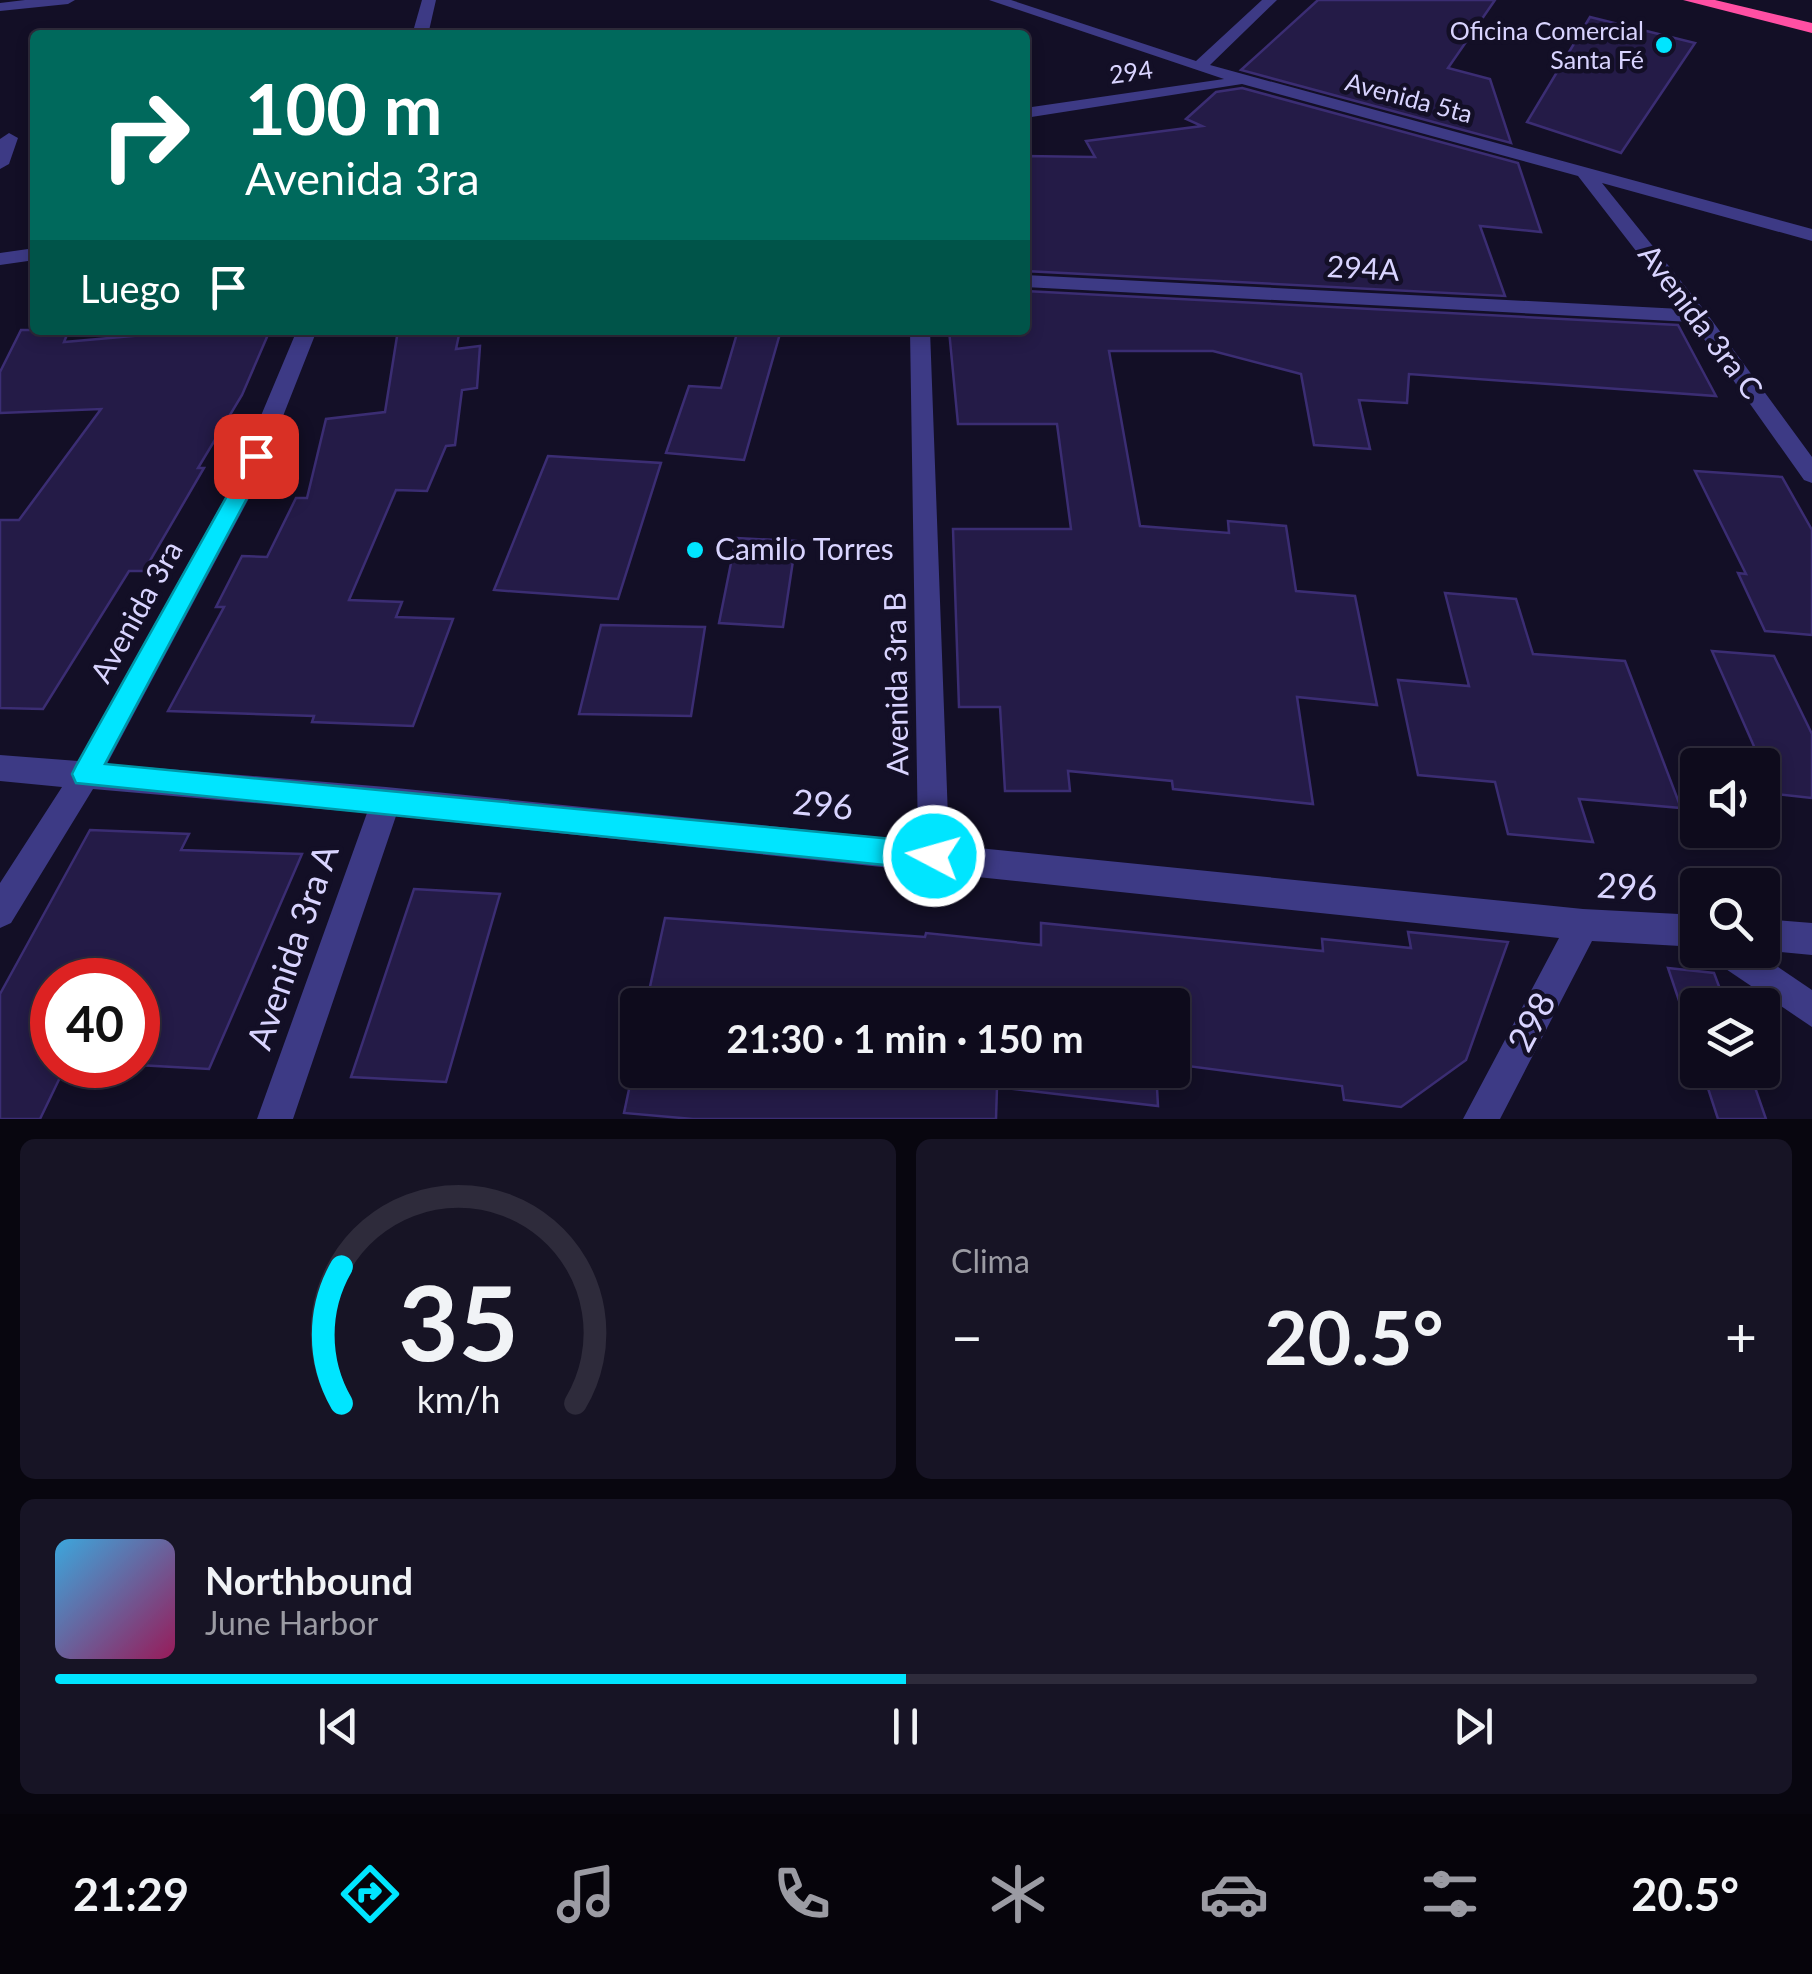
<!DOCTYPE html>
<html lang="es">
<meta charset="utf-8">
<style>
body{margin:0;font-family:Lato,sans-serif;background:#171425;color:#f1f3f6;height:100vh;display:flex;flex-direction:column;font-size:38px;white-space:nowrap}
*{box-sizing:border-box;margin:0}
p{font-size:32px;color:#9b9ba3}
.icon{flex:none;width:55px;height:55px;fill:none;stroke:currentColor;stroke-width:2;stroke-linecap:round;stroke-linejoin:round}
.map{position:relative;height:1119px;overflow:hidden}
.side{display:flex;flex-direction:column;gap:20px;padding:20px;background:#08060f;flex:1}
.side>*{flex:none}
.hud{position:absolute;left:30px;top:30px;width:1000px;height:305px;border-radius:10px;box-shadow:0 5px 15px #0003,0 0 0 2px #2e2b3b;background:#00695c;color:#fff;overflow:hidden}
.fabs{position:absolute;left:1680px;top:748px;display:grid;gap:20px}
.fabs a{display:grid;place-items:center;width:100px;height:100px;border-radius:10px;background:#0e0b1c;box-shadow:0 5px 15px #0003,0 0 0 2px #2e2b3b;font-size:50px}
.speed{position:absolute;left:30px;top:958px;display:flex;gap:20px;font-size:50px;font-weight:700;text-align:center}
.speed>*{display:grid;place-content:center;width:130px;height:130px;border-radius:50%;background:#0e0b1c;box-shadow:0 5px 15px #0003,0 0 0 2px #2e2b3b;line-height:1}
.speed .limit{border:15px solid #d22;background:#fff;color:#111}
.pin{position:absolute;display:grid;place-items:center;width:85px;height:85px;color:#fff;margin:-42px;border-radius:20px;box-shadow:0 5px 15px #0006}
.me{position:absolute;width:110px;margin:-55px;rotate:276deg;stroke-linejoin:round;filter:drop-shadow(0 0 8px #0008)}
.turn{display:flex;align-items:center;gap:35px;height:210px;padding:0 50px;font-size:45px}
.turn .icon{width:130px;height:130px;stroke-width:2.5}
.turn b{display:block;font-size:70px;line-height:85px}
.then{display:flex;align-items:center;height:95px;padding:0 50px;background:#0003;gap:20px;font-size:38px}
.big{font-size:75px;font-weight:700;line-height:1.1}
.side .card{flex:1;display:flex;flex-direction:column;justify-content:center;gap:15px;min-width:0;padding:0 35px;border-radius:15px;background:#171425}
.side .dial{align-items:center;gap:0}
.dial svg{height:260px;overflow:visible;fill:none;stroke:#2e2b3b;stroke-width:7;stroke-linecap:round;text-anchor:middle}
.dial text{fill:#f1f3f6;stroke:none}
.song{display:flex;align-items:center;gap:30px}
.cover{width:120px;height:120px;border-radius:15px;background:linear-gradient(135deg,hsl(200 70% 55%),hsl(330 70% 35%))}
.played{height:10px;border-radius:5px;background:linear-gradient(90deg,#00e5ff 50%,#2e2b3b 50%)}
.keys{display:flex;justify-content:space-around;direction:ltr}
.heat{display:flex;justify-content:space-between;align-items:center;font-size:55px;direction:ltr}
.side .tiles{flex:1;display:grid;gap:20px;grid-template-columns:1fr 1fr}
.card:last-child{grid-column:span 2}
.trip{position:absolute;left:620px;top:988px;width:570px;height:100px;border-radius:10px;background:#0e0b1c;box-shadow:0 5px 15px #0003,0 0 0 2px #2e2b3b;font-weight:700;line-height:100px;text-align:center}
.menu{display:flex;height:160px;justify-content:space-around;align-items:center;background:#06040b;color:#9b9ba3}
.menu .icon{width:70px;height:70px}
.menu .on{color:#00e5ff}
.menu b{font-size:45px;color:#f1f3f6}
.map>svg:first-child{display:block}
.building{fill:#241b47;stroke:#3b2d73;stroke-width:2.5}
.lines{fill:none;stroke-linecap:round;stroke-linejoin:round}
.minor{fill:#3d3a85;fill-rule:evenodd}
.highway{fill:#ff4fa3;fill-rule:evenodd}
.route{fill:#00e5ff;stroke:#0095a6;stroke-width:2.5}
.poi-dot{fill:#00e5ff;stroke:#130f26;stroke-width:4}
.labels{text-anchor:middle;stroke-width:9;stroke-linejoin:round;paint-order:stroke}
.far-poi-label{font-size:25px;fill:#d9d4ff;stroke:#130f26;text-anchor:end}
.far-street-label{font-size:25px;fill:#d9d4ff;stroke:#130f26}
.street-label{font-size:30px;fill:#d9d4ff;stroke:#130f26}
.poi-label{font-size:30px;fill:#d9d4ff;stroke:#130f26;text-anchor:start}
.near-street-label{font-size:35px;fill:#d9d4ff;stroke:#130f26}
</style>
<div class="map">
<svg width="1812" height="1119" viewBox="0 0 1812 1119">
<rect width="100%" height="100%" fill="#130f26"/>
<!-- building -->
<g class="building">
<path d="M 1318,0 L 1495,0 L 1448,68 L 1490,79 L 1511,143 L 1241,70 Z"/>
<path d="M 1590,17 L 1695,43 L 1621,153 L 1527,122 Z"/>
<path d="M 1242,88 L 1518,163 L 1541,232 L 1480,226 L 1505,296 L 1025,271 L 1025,156 L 1095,157 L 1086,141 L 1202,126 L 1186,119 L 1216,92 Z"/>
<path d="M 1025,291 L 1678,325 L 1716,396 L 1409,374 L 1407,403 L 1359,400 L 1370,449 L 1314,445 L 1301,374 L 1213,351 L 1109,351 L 1140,526 L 1229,533 L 1228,521 L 1286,526 L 1296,591 L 1355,596 L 1377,705 L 1297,697 L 1313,804 L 1173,789 L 1172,781 L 1068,771 L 1070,791 L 1005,791 L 1000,707 L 959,707 L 953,529 L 1071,529 L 1057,424 L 958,424 L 949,330 L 1025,330 Z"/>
<path d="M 21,330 L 69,330 L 64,342 L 200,330 L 270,330 L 242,395 L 198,468 L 204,468 L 144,571 L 129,571 L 43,709 L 0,708 L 0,520 L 19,520 L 101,409 L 0,413 L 0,372 Z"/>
<path d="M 398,330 L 460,330 L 456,349 L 480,346 L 477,388 L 462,390 L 455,445 L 446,446 L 427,491 L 396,490 L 349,600 L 402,602 L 396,617 L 453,619 L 413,726 L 312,722 L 314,716 L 168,711 L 224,607 L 216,607 L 242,556 L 267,557 L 296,498 L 307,498 L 326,419 L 385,412 Z"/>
<path d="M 738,330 L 781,330 L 744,460 L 666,453 L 689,386 L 721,388 Z"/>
<path d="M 548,456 L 661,463 L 618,599 L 494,590 Z"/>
<path d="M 1695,471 L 1782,477 L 1812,530 L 1812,635 L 1765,631 L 1738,573 L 1746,574 Z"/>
<path d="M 736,538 L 796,541 L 783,627 L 719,623 Z"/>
<path d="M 1445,593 L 1516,599 L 1533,654 L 1625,661 L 1681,808 L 1579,799 L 1593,842 L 1508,834 L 1495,782 L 1418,775 L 1398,680 L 1469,686 Z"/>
<path d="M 601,625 L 705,627 L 691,716 L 579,714 Z"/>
<path d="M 1712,651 L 1774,656 L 1812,734 L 1812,798 L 1775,794 Z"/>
<path d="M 90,830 L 189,834 L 181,850 L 302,854 L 209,1069 L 138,1065 L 138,980 L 52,980 L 52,1065 L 66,1065 L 40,1119 L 0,1119 L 0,994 Z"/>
<path d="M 414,889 L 500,894 L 446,1082 L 351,1077 Z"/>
<path d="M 665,918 L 925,937 L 926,933 L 1041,945 L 1041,923 L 1323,951 L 1322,939 L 1411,948 L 1408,932 L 1508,942 L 1466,1060 L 1401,1107 L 1344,1100 L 1342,1086 L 1172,1064 L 1172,1005 L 646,1005 Z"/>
<path d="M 1668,968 L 1714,973 L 1726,1005 L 1698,1005 L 1698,1057 Z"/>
<path d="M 638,1047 L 638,1070 L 1156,1070 L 1158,1106 L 997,1087 L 996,1119 L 693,1119 L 624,1113 Z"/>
<path d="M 1702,1070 L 1749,1070 L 1766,1119 L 1718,1119 Z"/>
</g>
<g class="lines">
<!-- minor -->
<g class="minor">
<path d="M 25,0 L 75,0 L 68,4 L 0,11 L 0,3 Z"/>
<path d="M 422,0 L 436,0 L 428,35 L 412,35 Z"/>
<path d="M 989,0 L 1011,0 L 1196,61 L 1262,0 L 1277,0 L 1210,65 L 1812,229 L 1812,241 L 1602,183 L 1705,311 L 1812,457 L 1812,483 L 1804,480 L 1692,322 L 1025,287 L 1025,275 L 1681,309 L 1578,176 L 1242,84 L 1025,118 L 1025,108 L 1224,79 Z"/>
<path d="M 9,133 L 18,138 L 9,164 L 0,169 L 0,139 Z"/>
<path d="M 35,248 L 35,260 L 0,265 L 0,253 Z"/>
<path d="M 297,330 L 317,330 L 255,487 L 107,764 L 386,787 L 918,841 L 910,330 L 930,330 L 949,845 L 1583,909 L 1698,915 L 1698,947 L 1592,941 L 1500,1119 L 1463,1119 L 1559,938 L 396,816 L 293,1119 L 257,1119 L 367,813 L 93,789 L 11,923 L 0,928 L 0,883 L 62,787 L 0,781 L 0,755 L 78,761 L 231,487 Z"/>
<path d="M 1762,919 L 1812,923 L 1812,955 L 1760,950 Z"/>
<path d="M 1709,950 L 1753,950 L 1812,990 L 1812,1027 L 1714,961 Z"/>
</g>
<!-- highway -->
<path class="highway" d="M 1683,0 L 1715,0 L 1812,23 L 1812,33 Z"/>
</g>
<!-- route -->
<path class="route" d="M 256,448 L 266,456 L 253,487 L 105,764 L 934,843 L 944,847 L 948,856 L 944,866 L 934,870 L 76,783 L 72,774 L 76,766 L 232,487 L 248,450 Z"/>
<!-- markers -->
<g class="poi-dot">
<circle cx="1664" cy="45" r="10"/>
<circle cx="695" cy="550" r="10"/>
</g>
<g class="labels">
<!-- far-poi labels -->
<g class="far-poi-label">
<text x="1644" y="40">Oficina Comercial<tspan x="1644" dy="29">Santa Fé</tspan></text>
</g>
<!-- far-street labels -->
<g class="far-street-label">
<text transform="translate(1131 72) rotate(-8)" y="9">294</text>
<text transform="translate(1409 98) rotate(15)" y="9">Avenida 5ta</text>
</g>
<!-- street labels -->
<g class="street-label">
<text transform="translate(1363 269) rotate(3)" y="10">294A</text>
<text transform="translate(1700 322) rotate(53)" y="10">Avenida 3ra C</text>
<text transform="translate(137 612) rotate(-61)" y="10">Avenida 3ra</text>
<text transform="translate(897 684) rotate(-91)" y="10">Avenida 3ra B</text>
</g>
<!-- poi labels -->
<g class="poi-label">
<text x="715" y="560">Camilo Torres</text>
</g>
<!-- near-street labels -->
<g class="near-street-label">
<text transform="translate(823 805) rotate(6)" y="12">296</text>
<text transform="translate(1627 887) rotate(3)" y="12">296</text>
<text transform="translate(293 947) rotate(-71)" y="12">Avenida 3ra A</text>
<text transform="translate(1532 1022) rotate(-62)" y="12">298</text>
</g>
</g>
</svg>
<div class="fabs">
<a><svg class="icon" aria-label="sound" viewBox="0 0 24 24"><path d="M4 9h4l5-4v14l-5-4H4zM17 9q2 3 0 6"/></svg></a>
<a><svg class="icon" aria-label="search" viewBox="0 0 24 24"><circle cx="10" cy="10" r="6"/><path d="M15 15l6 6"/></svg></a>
<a><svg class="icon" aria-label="layers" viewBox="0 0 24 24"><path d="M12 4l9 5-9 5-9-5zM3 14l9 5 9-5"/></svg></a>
</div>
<div class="speed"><div class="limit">40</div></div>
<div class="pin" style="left:256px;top:456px;background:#d93025"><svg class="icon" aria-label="arrive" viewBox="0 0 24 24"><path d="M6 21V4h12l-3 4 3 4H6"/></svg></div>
<svg class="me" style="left:934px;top:856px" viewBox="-20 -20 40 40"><circle r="17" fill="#00e5ff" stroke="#fff" stroke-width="3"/><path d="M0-11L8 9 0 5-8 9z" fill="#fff"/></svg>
<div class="trip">21:30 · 1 min · 150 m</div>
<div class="hud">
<div class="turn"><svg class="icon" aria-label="right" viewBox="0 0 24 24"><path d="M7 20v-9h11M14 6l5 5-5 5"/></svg><div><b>100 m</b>Avenida 3ra</div></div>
<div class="then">Luego<svg class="icon" aria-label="arrive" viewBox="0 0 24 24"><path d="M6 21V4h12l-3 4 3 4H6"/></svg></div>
</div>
</div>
<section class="side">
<div class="tiles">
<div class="card dial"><svg viewBox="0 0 100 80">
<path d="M14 69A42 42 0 1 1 86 69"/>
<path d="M14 69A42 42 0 0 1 14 27" stroke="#00e5ff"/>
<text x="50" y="56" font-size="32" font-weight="700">35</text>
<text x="50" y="72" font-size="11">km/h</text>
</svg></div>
<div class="card"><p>Clima</p>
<div class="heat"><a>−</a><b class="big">20.5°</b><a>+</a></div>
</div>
<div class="card">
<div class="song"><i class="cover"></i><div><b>Northbound</b><p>June Harbor</p></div></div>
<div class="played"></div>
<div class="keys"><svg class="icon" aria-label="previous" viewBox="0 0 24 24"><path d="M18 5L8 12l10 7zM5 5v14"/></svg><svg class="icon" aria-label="pause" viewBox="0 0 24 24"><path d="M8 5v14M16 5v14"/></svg><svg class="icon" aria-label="next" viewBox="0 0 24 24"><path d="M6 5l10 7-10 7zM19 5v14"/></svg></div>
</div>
</div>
</section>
<nav class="menu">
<b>21:29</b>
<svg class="icon on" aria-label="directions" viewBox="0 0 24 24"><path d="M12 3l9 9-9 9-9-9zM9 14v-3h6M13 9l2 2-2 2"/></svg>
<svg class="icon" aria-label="music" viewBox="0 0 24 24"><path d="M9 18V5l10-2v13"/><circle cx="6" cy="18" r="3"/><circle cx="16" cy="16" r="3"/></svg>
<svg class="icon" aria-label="phone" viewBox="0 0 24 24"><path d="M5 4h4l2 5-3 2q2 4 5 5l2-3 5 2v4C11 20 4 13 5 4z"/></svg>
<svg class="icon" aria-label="climate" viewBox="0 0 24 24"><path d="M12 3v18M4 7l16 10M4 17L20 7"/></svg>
<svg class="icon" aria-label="car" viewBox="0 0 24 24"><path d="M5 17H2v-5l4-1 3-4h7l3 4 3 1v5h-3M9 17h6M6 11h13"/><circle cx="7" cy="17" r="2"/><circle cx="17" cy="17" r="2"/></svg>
<svg class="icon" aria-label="filters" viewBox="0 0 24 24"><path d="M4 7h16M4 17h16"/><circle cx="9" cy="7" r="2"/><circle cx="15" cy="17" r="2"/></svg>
<b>20.5°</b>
</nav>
